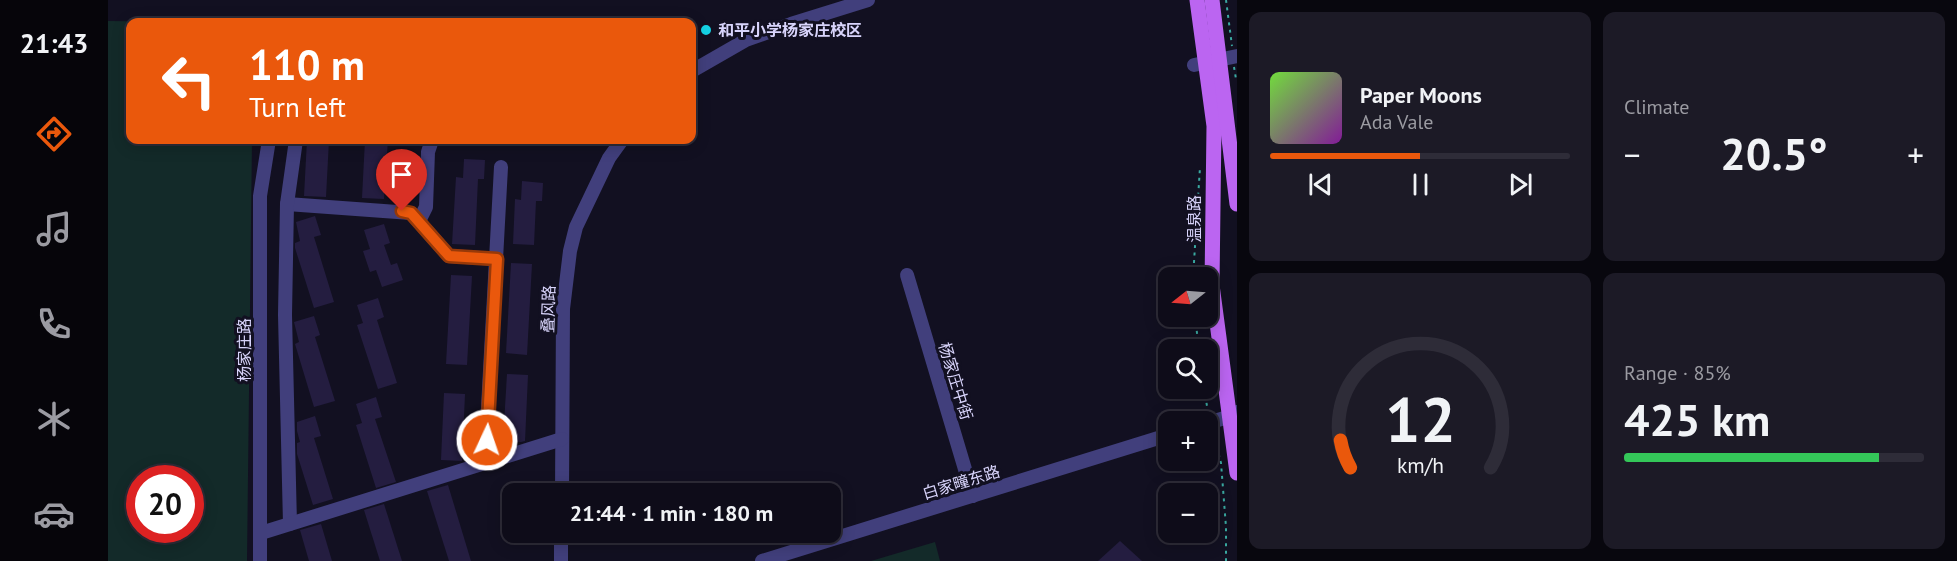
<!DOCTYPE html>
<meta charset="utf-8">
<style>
body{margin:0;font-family:"PT Sans","Noto Sans SC",sans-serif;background:#1c1a26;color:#f1f3f6;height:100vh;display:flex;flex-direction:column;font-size:22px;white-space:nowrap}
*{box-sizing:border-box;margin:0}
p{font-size:20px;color:#9b9ba2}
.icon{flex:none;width:33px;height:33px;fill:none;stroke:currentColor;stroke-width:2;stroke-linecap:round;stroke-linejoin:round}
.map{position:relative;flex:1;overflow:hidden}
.panel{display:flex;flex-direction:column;gap:12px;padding:12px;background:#08070e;width:720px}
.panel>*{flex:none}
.hud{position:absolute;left:18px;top:18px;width:570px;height:126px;border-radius:12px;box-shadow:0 3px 15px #0003,0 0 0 2px #2e2c38;background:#ea580c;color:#fff;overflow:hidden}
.needle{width:39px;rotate:253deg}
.tools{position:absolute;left:1050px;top:267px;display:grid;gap:12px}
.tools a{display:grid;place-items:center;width:60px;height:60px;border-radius:12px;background:#0e0c19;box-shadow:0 3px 15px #0003,0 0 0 2px #2e2c38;font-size:30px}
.speed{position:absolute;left:18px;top:465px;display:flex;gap:12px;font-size:30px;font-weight:700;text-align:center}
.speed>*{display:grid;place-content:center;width:78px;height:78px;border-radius:50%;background:#0e0c19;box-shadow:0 3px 15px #0003,0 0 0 2px #2e2c38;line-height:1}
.speed .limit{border:9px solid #d22;background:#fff;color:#111}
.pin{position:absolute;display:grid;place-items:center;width:51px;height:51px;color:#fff;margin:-62px -26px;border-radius:50% 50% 50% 0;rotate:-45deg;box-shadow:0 0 6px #0007}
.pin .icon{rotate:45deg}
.me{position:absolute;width:66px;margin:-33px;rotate:3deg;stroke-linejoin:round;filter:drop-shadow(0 0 4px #0008)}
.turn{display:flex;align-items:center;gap:21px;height:126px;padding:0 24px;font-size:27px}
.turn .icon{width:78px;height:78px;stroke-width:2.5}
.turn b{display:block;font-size:42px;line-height:51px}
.big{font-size:45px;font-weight:700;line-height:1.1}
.panel .tile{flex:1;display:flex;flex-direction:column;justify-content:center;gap:9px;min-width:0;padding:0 21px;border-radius:12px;background:#1c1a26}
.panel .dial{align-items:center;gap:0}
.dial svg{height:156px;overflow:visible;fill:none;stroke:#2e2c38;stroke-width:7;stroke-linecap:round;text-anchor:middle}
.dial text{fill:#f1f3f6;stroke:none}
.song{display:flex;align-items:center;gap:18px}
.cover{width:72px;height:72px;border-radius:9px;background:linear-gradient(135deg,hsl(100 70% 55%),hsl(290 70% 35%))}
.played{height:6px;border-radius:3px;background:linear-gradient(90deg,#ea580c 50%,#2e2c38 50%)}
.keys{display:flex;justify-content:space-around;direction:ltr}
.heat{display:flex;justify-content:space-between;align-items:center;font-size:33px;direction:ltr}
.charge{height:9px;border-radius:4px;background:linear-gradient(90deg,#34c759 85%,#2e2c38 0)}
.panel .tiles{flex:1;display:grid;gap:12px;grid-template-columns:repeat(2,1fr)}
.trip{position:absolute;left:394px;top:483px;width:339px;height:60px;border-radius:12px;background:#0e0c19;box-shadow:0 3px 15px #0003,0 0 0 2px #2e2c38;font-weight:700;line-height:60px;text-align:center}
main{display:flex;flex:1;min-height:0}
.dock{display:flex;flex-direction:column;width:108px;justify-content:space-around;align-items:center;background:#06050a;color:#9b9ba2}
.dock .icon{width:42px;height:42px}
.dock .on{color:#ea580c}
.dock b{font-size:27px;color:#f1f3f6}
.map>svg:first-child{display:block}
.green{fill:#132a29;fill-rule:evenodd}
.building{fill:#241d40}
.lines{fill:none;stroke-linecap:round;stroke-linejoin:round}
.path{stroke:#3aa9a1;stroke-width:2;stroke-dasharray:3 4.5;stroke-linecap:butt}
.minor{stroke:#413f7c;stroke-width:14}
.major{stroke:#bb65f1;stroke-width:15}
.route-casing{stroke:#983908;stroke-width:15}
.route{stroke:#ea580c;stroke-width:10}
.poi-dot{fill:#15d2e5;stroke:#121021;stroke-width:2}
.labels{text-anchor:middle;stroke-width:6;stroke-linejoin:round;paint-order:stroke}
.poi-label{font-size:16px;font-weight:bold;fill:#d8d4fb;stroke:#121021;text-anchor:start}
.street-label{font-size:16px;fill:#d8d4fb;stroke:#121021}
</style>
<main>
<nav class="dock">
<b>21:43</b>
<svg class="icon on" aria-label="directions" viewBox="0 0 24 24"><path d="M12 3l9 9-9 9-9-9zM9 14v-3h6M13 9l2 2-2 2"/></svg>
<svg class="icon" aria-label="music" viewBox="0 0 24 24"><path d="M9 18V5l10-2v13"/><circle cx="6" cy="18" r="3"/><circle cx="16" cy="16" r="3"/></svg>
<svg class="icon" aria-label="phone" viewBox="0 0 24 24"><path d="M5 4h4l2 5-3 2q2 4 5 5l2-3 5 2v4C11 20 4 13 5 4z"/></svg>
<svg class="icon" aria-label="climate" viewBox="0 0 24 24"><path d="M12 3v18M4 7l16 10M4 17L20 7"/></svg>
<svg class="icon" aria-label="car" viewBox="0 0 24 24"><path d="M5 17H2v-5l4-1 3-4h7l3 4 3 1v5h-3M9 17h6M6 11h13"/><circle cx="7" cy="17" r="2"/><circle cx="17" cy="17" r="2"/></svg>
</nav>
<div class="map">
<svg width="1129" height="561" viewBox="0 0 1129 561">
<rect width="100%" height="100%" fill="#121021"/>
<!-- green -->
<g class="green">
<path d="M 0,21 L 75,22 L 22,22 L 22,140 L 144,140 L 139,561 L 0,561 ZM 32,478 L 82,478 L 82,530 L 32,530 Z"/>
<path d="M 827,542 L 832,561 L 763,561 Z"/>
</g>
<!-- building -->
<g class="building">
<path d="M 199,140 L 221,140 L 218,197 L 196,196 Z"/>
<path d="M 257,140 L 280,140 L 276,199 L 254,198 Z"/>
<path d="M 356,159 L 377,160 L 376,179 L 370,179 L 367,245 L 344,244 L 348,177 L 355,178 Z"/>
<path d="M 414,181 L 435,183 L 434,201 L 428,201 L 426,245 L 405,244 L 407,199 L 413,200 Z"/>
<path d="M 207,216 L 213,235 L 206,237 L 226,302 L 206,308 L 187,248 L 187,243 L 192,241 L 188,222 Z"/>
<path d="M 276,224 L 282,243 L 276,245 L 283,265 L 289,263 L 295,280 L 274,287 L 268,270 L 262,272 L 255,251 L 262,249 L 256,230 Z"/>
<path d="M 403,263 L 424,264 L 419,355 L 398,353 Z"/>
<path d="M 343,275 L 364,276 L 359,365 L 338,364 Z"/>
<path d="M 270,298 L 276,317 L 269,320 L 289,383 L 270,389 L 249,325 L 255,323 L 249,305 Z"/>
<path d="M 206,316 L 212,335 L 207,337 L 227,401 L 206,407 L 187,344 L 191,342 L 186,322 Z"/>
<path d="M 399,374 L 420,375 L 417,441 L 413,442 L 395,441 Z"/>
<path d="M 336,393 L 357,394 L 354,461 L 333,460 Z"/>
<path d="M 268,397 L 274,417 L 267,419 L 288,482 L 268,488 L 248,425 L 254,423 L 248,404 Z"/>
<path d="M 207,416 L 213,436 L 206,438 L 225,499 L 205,505 L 189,454 L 189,443 L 192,442 L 189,431 L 189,422 Z"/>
<path d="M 340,485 L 363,561 L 341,561 L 319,491 Z"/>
<path d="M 276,504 L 294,561 L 272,561 L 256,510 Z"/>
<path d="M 213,524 L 224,561 L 201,561 L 192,530 Z"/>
<path d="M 1012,541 L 1034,561 L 990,561 Z"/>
</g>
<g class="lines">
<!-- path -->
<g class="path">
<path d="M 1118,0 L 1124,46"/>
<path d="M 1126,67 L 1128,79"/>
<path d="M 1085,278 L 1092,167"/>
<path d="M 1087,316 L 1091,350"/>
<path d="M 1096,388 L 1100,412"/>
<path d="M 1105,432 L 1113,463 L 1118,527 L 1118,561"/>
</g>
<!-- minor -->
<g class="minor">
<path d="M 1086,65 L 1129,56"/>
<path d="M 584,71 L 638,40 L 683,24 L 760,0"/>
<path d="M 179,204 L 303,213 L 341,256 L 389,259"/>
<path d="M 311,221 L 318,207 L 320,152 L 324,140"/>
<path d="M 799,275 L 865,496"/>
<path d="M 1100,423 L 1123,416 L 1129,412"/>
<path d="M 377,463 L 393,167"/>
<path d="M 454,494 L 455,309 L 462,251 L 468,227 L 501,158 L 514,140"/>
<path d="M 182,524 L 177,315 L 179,204 L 188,140"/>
<path d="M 153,533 L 454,439"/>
<path d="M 152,561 L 152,196 L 161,140"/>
<path d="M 453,561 L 453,532"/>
<path d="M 654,561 L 1060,435"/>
</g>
<!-- major -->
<g class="major">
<path d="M 1089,0 L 1106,126 L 1104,285 L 1129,473"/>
<path d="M 1104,0 L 1129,204"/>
</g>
</g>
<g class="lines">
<!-- route casing -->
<g class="route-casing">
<path id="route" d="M 294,211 L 303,213 L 341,256 L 389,259 L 379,440"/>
</g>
<!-- route -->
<use href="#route" class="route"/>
</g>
<!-- markers -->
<circle class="poi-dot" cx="598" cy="30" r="6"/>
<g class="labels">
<!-- poi labels -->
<g class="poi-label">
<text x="610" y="36">和平小学杨家庄校区</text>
</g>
<!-- street labels -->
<g class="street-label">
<text transform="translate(1086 219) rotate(-90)" y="6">温泉路</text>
<text transform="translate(440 309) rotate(-88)" y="6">叠风路</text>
<text transform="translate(136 350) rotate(-90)" y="6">杨家庄路</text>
<text transform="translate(848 381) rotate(73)" y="6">杨家庄中街</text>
<text transform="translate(853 482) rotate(-17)" y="6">白家疃东路</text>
</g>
</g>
</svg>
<div class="tools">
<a><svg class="needle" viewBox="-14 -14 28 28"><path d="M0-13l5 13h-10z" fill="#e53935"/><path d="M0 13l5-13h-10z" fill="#9b9ba2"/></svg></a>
<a><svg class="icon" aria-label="search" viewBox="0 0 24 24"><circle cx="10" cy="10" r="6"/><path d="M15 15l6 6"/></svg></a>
<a>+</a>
<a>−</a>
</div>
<div class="speed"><div class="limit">20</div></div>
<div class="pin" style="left:294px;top:211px;background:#d93025"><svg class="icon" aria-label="arrive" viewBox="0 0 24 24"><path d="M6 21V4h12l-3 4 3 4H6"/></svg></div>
<svg class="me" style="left:379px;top:440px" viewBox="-20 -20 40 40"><circle r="17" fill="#ea580c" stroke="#fff" stroke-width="3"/><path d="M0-11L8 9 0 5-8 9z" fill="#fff"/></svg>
<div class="trip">21:44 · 1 min · 180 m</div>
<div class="hud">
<div class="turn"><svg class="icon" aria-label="left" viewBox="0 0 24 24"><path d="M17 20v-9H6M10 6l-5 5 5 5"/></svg><div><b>110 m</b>Turn left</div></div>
</div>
</div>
<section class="panel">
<div class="tiles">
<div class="tile">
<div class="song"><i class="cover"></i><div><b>Paper Moons</b><p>Ada Vale</p></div></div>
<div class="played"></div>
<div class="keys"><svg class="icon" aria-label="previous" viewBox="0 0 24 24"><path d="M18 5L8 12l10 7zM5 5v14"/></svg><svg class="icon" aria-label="pause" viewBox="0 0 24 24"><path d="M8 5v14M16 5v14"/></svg><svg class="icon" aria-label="next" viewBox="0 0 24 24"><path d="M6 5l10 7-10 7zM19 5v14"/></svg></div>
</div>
<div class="tile"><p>Climate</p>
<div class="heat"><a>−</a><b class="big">20.5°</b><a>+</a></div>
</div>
<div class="tile dial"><svg viewBox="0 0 100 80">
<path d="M14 69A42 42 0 1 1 86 69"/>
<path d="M14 69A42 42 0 0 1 9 55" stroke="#ea580c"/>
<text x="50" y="56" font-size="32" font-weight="700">12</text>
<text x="50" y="72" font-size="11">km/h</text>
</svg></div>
<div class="tile"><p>Range · 85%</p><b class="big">425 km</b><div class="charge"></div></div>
</div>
</section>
</main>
